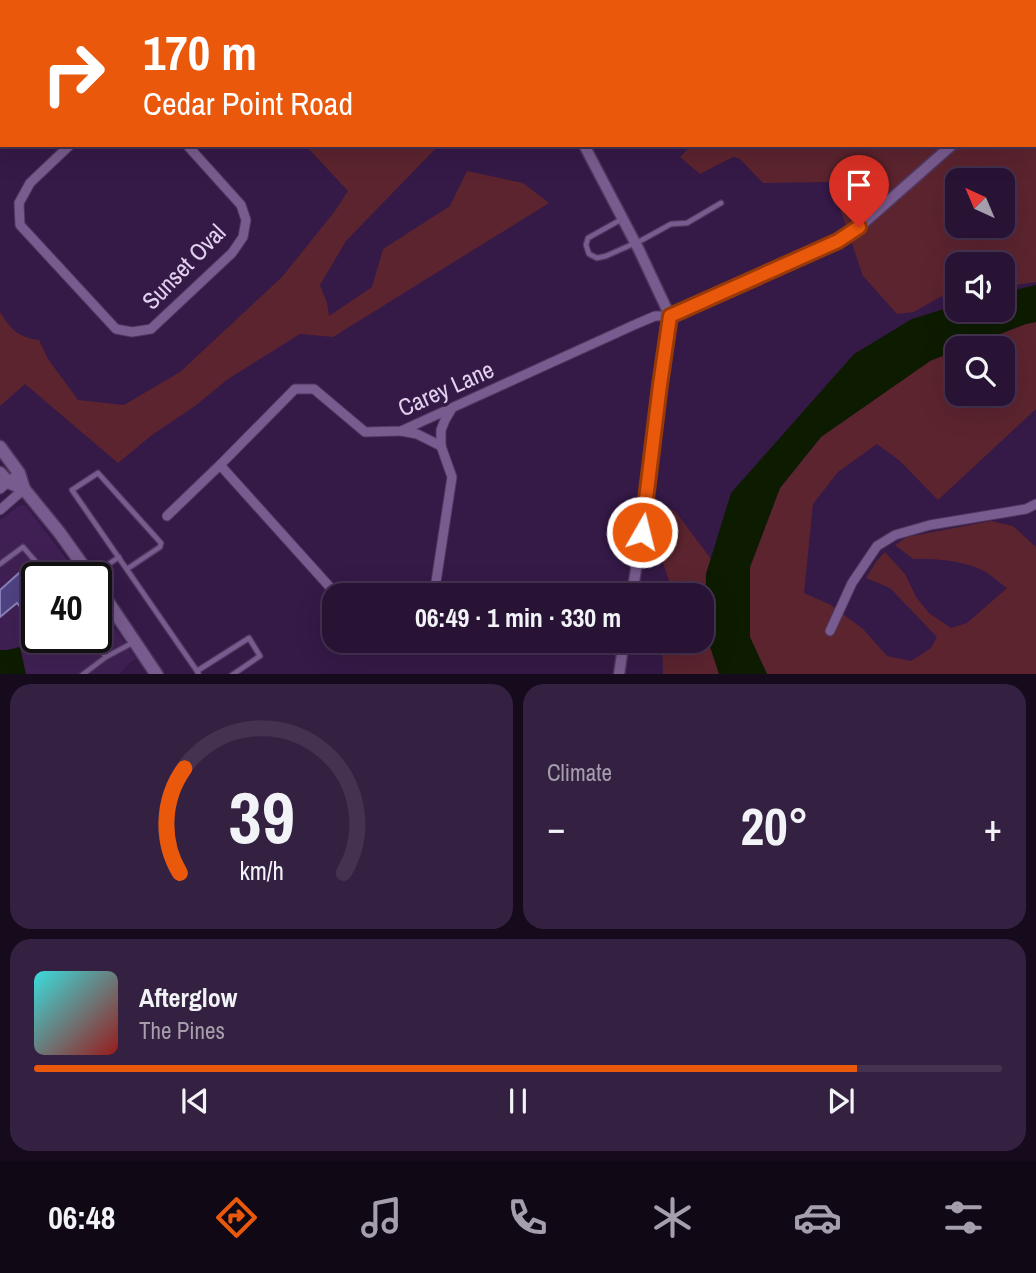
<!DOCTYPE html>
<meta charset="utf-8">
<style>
body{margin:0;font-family:"Archivo Narrow",sans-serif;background:#342041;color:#f1f3f6;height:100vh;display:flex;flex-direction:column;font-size:26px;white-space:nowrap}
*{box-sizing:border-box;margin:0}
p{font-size:23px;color:#a59ead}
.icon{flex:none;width:38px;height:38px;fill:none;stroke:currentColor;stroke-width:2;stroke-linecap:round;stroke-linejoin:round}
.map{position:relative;height:674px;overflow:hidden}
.side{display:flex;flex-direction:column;gap:10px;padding:10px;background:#160a1d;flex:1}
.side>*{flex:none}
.hud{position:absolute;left:0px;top:0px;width:1036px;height:147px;box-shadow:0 7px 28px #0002,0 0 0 2px #443250;background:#ea580c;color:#fff;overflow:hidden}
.needle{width:46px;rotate:316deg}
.controls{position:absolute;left:945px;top:168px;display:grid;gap:14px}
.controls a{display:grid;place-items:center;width:70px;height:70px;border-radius:14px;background:#281335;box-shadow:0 7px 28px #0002,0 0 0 2px #443250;font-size:35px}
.speed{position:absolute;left:21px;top:562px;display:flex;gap:14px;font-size:35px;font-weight:700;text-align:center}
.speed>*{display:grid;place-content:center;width:91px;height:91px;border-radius:50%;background:#281335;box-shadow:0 7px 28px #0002,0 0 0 2px #443250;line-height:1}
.speed .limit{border:4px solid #111;border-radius:10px;background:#fff;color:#111}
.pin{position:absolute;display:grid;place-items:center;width:60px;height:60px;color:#fff;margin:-72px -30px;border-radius:50% 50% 50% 0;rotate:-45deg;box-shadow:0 0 7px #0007}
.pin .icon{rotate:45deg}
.me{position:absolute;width:77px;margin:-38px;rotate:8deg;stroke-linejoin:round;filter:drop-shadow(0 0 5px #0008)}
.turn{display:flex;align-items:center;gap:24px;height:147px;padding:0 28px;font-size:32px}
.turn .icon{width:91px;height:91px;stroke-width:2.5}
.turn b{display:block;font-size:49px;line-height:60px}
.big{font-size:52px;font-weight:700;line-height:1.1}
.side .card{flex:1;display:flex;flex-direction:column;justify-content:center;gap:10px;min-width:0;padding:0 24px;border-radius:21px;background:#342041}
.side .dial{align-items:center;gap:0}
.dial svg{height:182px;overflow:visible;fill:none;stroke:#443250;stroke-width:7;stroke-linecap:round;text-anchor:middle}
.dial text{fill:#f1f3f6;stroke:none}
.song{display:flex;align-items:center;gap:21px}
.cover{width:84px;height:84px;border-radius:10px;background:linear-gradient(135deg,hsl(180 70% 55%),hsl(0 70% 35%))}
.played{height:7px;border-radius:4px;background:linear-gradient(90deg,#ea580c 85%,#443250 85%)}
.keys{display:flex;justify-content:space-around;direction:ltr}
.heat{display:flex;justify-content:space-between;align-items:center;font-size:38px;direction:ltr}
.side .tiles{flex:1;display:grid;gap:10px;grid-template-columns:1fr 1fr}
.card:last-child{grid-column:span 2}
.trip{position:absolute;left:322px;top:583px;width:392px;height:70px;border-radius:21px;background:#281335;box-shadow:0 7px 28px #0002,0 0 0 2px #443250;font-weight:700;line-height:70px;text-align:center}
.tab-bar{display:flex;height:112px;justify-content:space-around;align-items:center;background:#100815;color:#a59ead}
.tab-bar .icon{width:49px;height:49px}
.tab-bar .on{color:#ea580c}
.tab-bar b{font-size:32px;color:#f1f3f6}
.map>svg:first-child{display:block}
.built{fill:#402054}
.green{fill:#5c242f;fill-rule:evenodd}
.water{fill:#0d1c00}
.building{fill:#504384;stroke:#8981ba;stroke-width:2}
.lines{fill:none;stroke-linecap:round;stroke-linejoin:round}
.service-casing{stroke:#4f375e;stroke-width:7}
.minor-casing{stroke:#4f375e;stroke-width:11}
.tertiary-casing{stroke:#4f375e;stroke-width:13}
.secondary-casing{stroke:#4f375e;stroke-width:15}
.service{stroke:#795c8f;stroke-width:4.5}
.minor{stroke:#795c8f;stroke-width:9}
.tertiary{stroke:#795c8f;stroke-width:10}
.secondary{stroke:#795c8f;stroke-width:12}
.route-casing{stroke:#983908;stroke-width:18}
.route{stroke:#ea580c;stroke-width:12}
.labels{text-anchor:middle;stroke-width:7;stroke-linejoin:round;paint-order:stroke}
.street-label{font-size:24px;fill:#e1d1ee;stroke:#351947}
</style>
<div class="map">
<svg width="1036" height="675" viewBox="0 0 1036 675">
<rect width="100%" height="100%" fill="#351947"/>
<!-- built -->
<path class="built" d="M 25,505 L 80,577 L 37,578 L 37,637 L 96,637 L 96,601 L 136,659 L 130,662 L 120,674 L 0,675 L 0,520 L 19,506 Z"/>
<!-- green -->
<g class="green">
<path d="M 331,0 L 449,0 L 452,2 L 329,2 Z"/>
<path d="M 608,0 L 1036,0 L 1036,282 L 1003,287 L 1003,264 L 957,264 L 957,294 L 940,297 L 914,312 L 897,314 L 863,276 L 831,182 L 763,183 L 740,159 L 733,157 L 700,174 L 680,157 L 692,145 L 1034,145 L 1034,2 L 610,2 ZM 957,180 L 1003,180 L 1003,226 L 957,226 Z"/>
<path d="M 305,145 L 439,145 L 346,241 L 320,285 L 327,303 L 329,316 L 372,287 L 383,249 L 450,206 L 467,171 L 523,183 L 549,203 L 333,337 L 300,334 L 228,379 L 195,406 L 152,435 L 118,463 L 25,384 L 0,406 L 0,312 C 11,330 18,337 39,340 L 48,359 L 78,400 L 124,405 L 180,372 L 282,277 L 335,211 L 348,191 Z"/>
<path d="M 1036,322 L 1036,409 L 938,500 L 900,461 L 877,444 L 838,472 L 813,504 L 804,593 L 831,605 L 863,629 L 887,656 L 911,661 L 931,648 L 937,637 L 890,588 L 866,578 L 876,562 L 885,552 L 905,574 L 916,597 L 929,613 L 951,628 L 967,623 L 1007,588 C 999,583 992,575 984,571 C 964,561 935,558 913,559 L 895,545 L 907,537 L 991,521 L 1013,526 L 1036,547 L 1036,674 L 767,674 L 750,638 L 750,567 L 780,488 L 821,437 L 930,361 L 957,350 L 957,394 L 1003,394 L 1003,348 L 963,348 L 1026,324 Z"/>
<path d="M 657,506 L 675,511 L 711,559 L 706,574 L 705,631 L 719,674 L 663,674 L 662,641 L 702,640 L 702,595 L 665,595 L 669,581 L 655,538 Z"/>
</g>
<!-- water -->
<g class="water">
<path d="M 1036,285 L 1036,322 L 1026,324 L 963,348 L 957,348 L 957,350 L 930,361 L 821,437 L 780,488 L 750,567 L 750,637 L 767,674 L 719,674 L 705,631 L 706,574 L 731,493 L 854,354 L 912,319 L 957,305 L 957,310 L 1003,310 L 1003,293 Z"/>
<path d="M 20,647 L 26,674 L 0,674 L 0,650 L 7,650 Z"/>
</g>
<!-- building -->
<path class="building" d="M 19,573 L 37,596 L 37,617 L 31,621 L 17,603 L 0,617 L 0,590 Z"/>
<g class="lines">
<!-- service casing -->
<g class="service-casing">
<g id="service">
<path d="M 622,219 L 588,238 L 586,245 L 589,254 L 597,258 L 606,256 L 642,240 L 671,224 L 687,223 L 721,203"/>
<path d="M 0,564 L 23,547 L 50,578"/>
<path d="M 127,569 L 160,547 L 161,543 L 98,473 L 72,490 L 197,671"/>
<path d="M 91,576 L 119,557"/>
<path d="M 92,637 L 106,657"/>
<path d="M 82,675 L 106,657 L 134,642"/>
<path d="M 199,675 L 197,671 L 249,638 L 260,656 L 232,675"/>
</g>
</g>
<!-- minor casing -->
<g class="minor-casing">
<g id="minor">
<path d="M 222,2 L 224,0"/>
<path d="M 70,145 L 30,183 L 19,203 L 20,225 L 116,329 L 132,332 L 151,329 L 232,253 L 243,237 L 246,220 L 241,205 L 187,145"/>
<path d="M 401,431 L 417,434 L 441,446"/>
<path d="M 220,465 L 337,595"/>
<path d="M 0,489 L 19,473"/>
<path d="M 0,510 L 24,489"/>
<path d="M 167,516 L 220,465 L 295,389 L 314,389 L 365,432 L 401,431 L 634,325 L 655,316 L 670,316"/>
<path d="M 434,595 L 452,477 L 441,446 L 441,430 L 445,420 L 451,410"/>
<path d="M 830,631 L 852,583 L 877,546 L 895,535 L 930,525 L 1026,509 L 1036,504"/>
<path d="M 383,640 L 391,645 L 420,640"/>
</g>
</g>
<!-- tertiary casing -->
<g class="tertiary-casing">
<g id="tertiary">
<path d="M 508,0 L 509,2"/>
<path d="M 1034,73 L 1036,72"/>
<path d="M 584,145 L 639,250 L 670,316 L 660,385 L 645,511 L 632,595"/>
<path d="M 670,316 L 838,241 L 859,227 L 952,145"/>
<path d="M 619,675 L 624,640"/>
</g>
</g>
<!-- secondary casing -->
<g class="secondary-casing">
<g id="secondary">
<path d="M 0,447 L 19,473 L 24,489 L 59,532 L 92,578"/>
<path d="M 0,473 L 8,482 L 24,489"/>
<path d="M 96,584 L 157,675"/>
</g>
</g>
<!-- service -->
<use href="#service" class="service"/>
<!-- minor -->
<use href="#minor" class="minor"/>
<!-- tertiary -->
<use href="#tertiary" class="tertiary"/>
<!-- secondary -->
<use href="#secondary" class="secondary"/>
</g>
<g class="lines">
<!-- route casing -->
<g class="route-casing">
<path id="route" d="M 642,532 L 660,385 L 670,316 L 838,241 L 859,227"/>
</g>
<!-- route -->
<use href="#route" class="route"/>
</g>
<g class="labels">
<!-- street labels -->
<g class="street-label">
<text transform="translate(184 267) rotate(-46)" y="8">Sunset Oval</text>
<text transform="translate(446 389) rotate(-24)" y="8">Carey Lane</text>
</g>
</g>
</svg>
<div class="controls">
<a><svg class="needle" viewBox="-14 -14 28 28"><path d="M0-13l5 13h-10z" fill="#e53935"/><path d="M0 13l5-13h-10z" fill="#a59ead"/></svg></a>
<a><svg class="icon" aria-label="sound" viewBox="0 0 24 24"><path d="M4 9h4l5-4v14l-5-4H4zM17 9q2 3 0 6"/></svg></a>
<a><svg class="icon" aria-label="search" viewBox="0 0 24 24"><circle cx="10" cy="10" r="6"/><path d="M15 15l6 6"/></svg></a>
</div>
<div class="speed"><div class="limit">40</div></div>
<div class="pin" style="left:859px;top:227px;background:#d93025"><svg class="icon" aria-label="arrive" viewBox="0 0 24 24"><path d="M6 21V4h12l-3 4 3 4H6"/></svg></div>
<svg class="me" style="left:642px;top:532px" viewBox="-20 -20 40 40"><circle r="17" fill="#ea580c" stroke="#fff" stroke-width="3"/><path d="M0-11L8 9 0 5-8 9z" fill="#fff"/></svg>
<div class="trip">06:49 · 1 min · 330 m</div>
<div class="hud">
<div class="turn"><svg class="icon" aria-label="right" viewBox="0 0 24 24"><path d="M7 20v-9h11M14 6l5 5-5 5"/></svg><div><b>170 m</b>Cedar Point Road</div></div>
</div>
</div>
<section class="side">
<div class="tiles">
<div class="card dial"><svg viewBox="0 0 100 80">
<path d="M14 69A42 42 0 1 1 86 69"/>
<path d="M14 69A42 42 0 0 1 16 23" stroke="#ea580c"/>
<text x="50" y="56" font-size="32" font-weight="700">39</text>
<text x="50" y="72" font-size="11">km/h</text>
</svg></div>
<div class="card"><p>Climate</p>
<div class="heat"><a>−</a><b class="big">20°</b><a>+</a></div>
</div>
<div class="card">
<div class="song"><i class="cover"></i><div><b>Afterglow</b><p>The Pines</p></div></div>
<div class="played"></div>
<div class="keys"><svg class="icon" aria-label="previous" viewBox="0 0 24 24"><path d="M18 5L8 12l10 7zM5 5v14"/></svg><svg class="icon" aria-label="pause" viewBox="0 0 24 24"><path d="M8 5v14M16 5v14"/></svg><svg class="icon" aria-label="next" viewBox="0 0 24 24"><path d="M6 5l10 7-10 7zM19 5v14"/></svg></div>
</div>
</div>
</section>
<nav class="tab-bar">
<b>06:48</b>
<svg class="icon on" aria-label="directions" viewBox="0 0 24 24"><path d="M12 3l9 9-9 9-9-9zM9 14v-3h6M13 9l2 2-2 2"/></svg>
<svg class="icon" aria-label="music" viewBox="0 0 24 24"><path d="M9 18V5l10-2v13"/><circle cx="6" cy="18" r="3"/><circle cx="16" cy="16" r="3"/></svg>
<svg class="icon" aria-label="phone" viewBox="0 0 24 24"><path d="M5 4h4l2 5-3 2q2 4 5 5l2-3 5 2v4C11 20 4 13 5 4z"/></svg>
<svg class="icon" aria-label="climate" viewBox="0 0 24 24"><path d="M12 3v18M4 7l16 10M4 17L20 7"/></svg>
<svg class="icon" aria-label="car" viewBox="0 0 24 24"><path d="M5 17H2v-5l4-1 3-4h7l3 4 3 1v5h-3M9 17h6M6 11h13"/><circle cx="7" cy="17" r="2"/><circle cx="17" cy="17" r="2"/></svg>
<svg class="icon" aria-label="filters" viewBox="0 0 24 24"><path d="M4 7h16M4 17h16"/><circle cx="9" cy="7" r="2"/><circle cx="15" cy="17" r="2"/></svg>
</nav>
